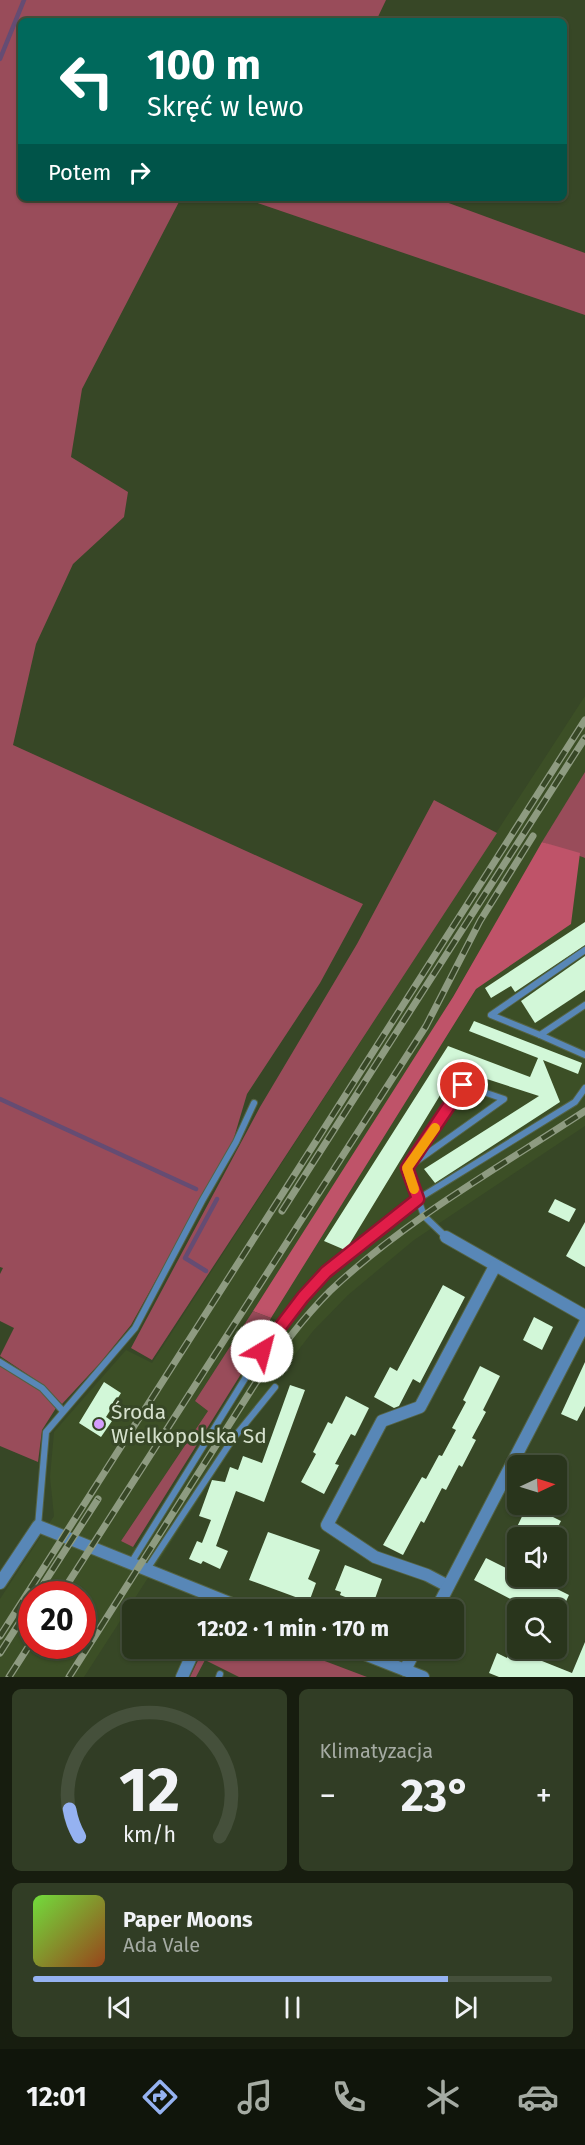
<!DOCTYPE html>
<html lang="pl">
<meta charset="utf-8">
<style>
body{margin:0;font-family:"Fira Sans",sans-serif;background:#313d25;color:#f1f3f6;height:100vh;display:flex;flex-direction:column;font-size:22px;white-space:nowrap}
*{box-sizing:border-box;margin:0}
p{font-size:20px;color:#a5aba3}
.icon{flex:none;width:33px;height:33px;fill:none;stroke:currentColor;stroke-width:2;stroke-linecap:round;stroke-linejoin:round}
.map{position:relative;height:1677px;overflow:hidden}
.details{display:flex;flex-direction:column;gap:12px;padding:12px;background:#171d0f;flex:1}
.details>*{flex:none}
.top-card{position:absolute;left:18px;top:18px;width:549px;height:183px;border-radius:9px;box-shadow:0 2px 4px #0004,0 0 0 2px #45503b;background:#00695c;color:#fff;overflow:hidden}
.needle{width:39px;rotate:86deg}
.buttons{position:absolute;left:507px;top:1455px;display:grid;gap:12px}
.buttons a{display:grid;place-items:center;width:60px;height:60px;border-radius:9px;background:#29351c;box-shadow:0 2px 4px #0004,0 0 0 2px #45503b;font-size:30px}
.speed{position:absolute;left:18px;top:1581px;display:flex;gap:12px;font-size:30px;font-weight:700;text-align:center}
.speed>*{display:grid;place-content:center;width:78px;height:78px;border-radius:50%;background:#29351c;box-shadow:0 2px 4px #0004,0 0 0 2px #45503b;line-height:1}
.speed .limit{border:9px solid #d22;background:#fff;color:#111}
.pin{position:absolute;display:grid;place-items:center;width:51px;height:51px;color:#fff;margin:-26px;border:3px solid #fff;border-radius:50%;box-shadow:0 2px 6px #0007}
.me{position:absolute;width:66px;margin:-33px;rotate:37deg;stroke-linejoin:round;filter:drop-shadow(0 0 4px #0008)}
.turn{display:flex;align-items:center;gap:21px;height:126px;padding:0 30px;font-size:27px}
.turn .icon{width:78px;height:78px;stroke-width:2.5}
.turn b{display:block;font-size:42px;line-height:51px}
.then{display:flex;align-items:center;height:57px;padding:0 30px;background:#0003;gap:12px;font-size:22px}
.big{font-size:45px;font-weight:700;line-height:1.1}
.details .tile{flex:1;display:flex;flex-direction:column;justify-content:center;gap:9px;min-width:0;padding:0 21px;border-radius:9px;background:#313d25}
.details .dial{align-items:center;gap:0}
.dial svg{height:156px;overflow:visible;fill:none;stroke:#45503b;stroke-width:7;stroke-linecap:round;text-anchor:middle}
.dial text{fill:#f1f3f6;stroke:none}
.song{display:flex;align-items:center;gap:18px}
.cover{width:72px;height:72px;border-radius:9px;background:linear-gradient(135deg,hsl(100 70% 55%),hsl(20 70% 35%))}
.played{height:6px;border-radius:3px;background:linear-gradient(90deg,#95b2f1 80%,#45503b 80%)}
.keys{display:flex;justify-content:space-around;direction:ltr}
.heat{display:flex;justify-content:space-between;align-items:center;font-size:33px;direction:ltr}
.details .tiles{flex:1;display:grid;gap:12px;grid-template-columns:1fr 1fr}
.tile:last-child{grid-column:span 2}
.trip{position:absolute;left:122px;top:1599px;width:342px;height:60px;border-radius:9px;background:#29351c;box-shadow:0 2px 4px #0004,0 0 0 2px #45503b;font-weight:700;line-height:60px;text-align:center}
.menu{display:flex;height:96px;justify-content:space-around;align-items:center;background:#10150b;color:#a5aba3}
.menu .icon{width:42px;height:42px}
.menu .selected{color:#95b2f1}
.menu b{font-size:27px;color:#f1f3f6}
.map>svg:first-child{display:block}
.built{fill:#3c4f26;fill-rule:evenodd}
.green{fill:#994c5a}
.forest{fill:#bf5369}
.lines{fill:none;stroke-linecap:round;stroke-linejoin:round}
.stream{stroke:#654c73;stroke-width:4.5}
.building{fill:#d2f7d8}
.service-casing{stroke:#546344;stroke-width:8}
.minor-casing{stroke:#546344;stroke-width:14}
.service{stroke:#5887b7;stroke-width:6}
.minor{stroke:#5887b7;stroke-width:12}
.rail-casing{stroke:#8e9b81;stroke-width:7}
.rail{stroke:#374726;stroke-width:4.5;stroke-dasharray:14;stroke-linecap:butt}
.route-casing{stroke:#92132f;stroke-width:15}
.route{stroke:#e11d48;stroke-width:10}
.slow{stroke:#f59e0b;stroke-width:10}
.poi-dot{fill:#d39cfc;stroke:#374726;stroke-width:2}
.labels{text-anchor:middle;stroke-width:6;stroke-linejoin:round;paint-order:stroke}
.poi-label{font-size:21px;fill:#d6e1cd;stroke:#374726;text-anchor:start}
</style>
<div class="map">
<svg width="585" height="1677" viewBox="0 0 585 1677">
<rect width="100%" height="100%" fill="#374726"/>
<!-- built -->
<path class="built" d="M 585,696 L 585,772 L 426,1042 L 195,1401 L 208,1411 L 121,1541 L 143,1551 L 261,1364 L 289,1325 L 271,1318 L 563,850 L 585,858 L 585,1126 L 414,1240 L 348,1295 L 313,1331 L 277,1378 L 84,1677 L 0,1677 L 0,1599 L 54,1516 L 50,1477 L 54,1432 L 126,1350 L 152,1363 ZM 32,1594 L 82,1594 L 82,1646 L 32,1646 Z"/>
<!-- green -->
<g class="green">
<path d="M 0,0 L 386,0 L 376,21 L 21,21 L 21,198 L 181,198 L 82,389 L 71,457 L 128,492 L 124,517 L 73,564 L 36,644 L 13,745 L 363,904 L 320,983 L 247,1094 L 233,1141 L 131,1325 L 100,1363 L 62,1404 L 45,1386 L 0,1356 L 14,1328 L 0,1321 L 0,1274 L 3,1268 L 0,1267 Z"/>
<path d="M 243,198 L 435,198 L 585,253 L 585,315 Z"/>
<path d="M 585,772 L 585,858 L 542,842 Z"/>
<path d="M 434,800 L 497,833 L 152,1360 L 131,1348 L 260,1107 L 357,944 Z"/>
<path d="M 253,1311 L 271,1318 L 256,1350 L 133,1547 L 121,1541 L 208,1411 L 195,1401 Z"/>
<path d="M 0,1366 L 40,1391 L 56,1408 L 42,1430 L 38,1462 L 0,1446 Z"/>
<path d="M 204,1648 L 293,1649 L 367,1677 L 239,1677 L 205,1660 L 196,1677 L 190,1677 Z"/>
</g>
<!-- forest -->
<path class="forest" d="M 542,842 L 580,853 L 571,924 L 476,989 L 271,1318 L 253,1311 L 453,997 Z"/>
<g class="lines">
<!-- stream -->
<g class="stream">
<path d="M 0,59 L 24,0"/>
<path d="M 0,1099 L 196,1189"/>
<path d="M 206,1271 L 185,1258 L 217,1199"/>
</g>
</g>
<!-- building -->
<g class="building">
<path d="M 585,922 L 585,945 L 515,992 L 511,986 L 491,998 L 485,988 Z"/>
<path d="M 585,956 L 585,990 L 535,1023 L 521,1001 Z"/>
<path d="M 474,1021 L 582,1063 L 578,1074 L 543,1060 L 560,1102 L 435,1183 L 424,1169 L 539,1096 L 456,1069 L 347,1248 L 345,1250 L 324,1241 L 448,1046 L 530,1077 L 538,1058 L 469,1031 Z"/>
<path d="M 555,1199 L 576,1209 L 569,1222 L 548,1212 Z"/>
<path d="M 585,1222 L 585,1267 L 566,1256 Z"/>
<path d="M 443,1285 L 465,1297 L 420,1383 L 413,1379 L 399,1406 L 394,1408 L 374,1397 L 390,1367 L 397,1371 Z"/>
<path d="M 534,1317 L 553,1327 L 542,1350 L 523,1340 Z"/>
<path d="M 585,1362 L 585,1406 L 577,1421 L 561,1414 Z"/>
<path d="M 480,1366 L 500,1376 L 483,1410 L 486,1412 L 472,1438 L 476,1440 L 462,1467 L 459,1465 L 446,1490 L 442,1488 L 424,1523 L 421,1521 L 403,1555 L 383,1545 L 422,1477 L 426,1479 L 439,1455 L 442,1456 L 456,1430 L 452,1428 L 466,1402 L 463,1400 Z"/>
<path d="M 104,1382 L 121,1393 L 106,1417 L 112,1421 L 101,1437 L 79,1423 Z"/>
<path d="M 290,1385 L 305,1390 L 264,1502 L 236,1491 L 216,1546 L 228,1551 L 220,1569 L 203,1561 L 201,1564 L 189,1559 L 197,1541 L 202,1543 L 211,1520 L 199,1516 L 212,1480 L 225,1482 L 230,1467 L 238,1470 L 243,1456 L 262,1463 Z"/>
<path d="M 346,1396 L 369,1408 L 355,1436 L 351,1434 L 335,1464 L 339,1465 L 324,1494 L 301,1482 L 316,1454 L 313,1452 L 328,1422 L 332,1424 Z"/>
<path d="M 528,1504 L 545,1504 L 541,1511 L 561,1521 L 552,1538 L 532,1538 L 516,1529 Z"/>
<path d="M 268,1532 L 320,1550 L 308,1579 L 316,1583 L 309,1602 L 249,1580 Z"/>
<path d="M 486,1558 L 518,1574 L 518,1576 L 539,1585 L 541,1581 L 569,1595 L 562,1610 L 541,1610 L 530,1604 L 528,1608 L 474,1580 Z"/>
<path d="M 345,1565 L 382,1579 L 371,1610 L 358,1610 L 361,1603 L 340,1595 L 341,1592 L 335,1590 Z"/>
<path d="M 585,1642 L 585,1677 L 499,1677 L 489,1673 L 497,1653 L 507,1658 L 510,1651 L 530,1659 L 534,1648 L 548,1648 L 542,1661 L 572,1673 Z"/>
</g>
<g class="lines">
<!-- service casing -->
<g class="service-casing">
<g id="service">
<path d="M 585,1005 L 540,1035 L 585,1055"/>
<path d="M 540,1035 L 491,1015 L 585,950"/>
<path d="M 407,1168 L 463,1085 L 504,1099 L 407,1168 L 424,1216 L 446,1237"/>
<path d="M 0,1362 L 42,1388 L 62,1410"/>
<path d="M 38,1526 L 46,1432 L 135,1328 L 202,1201 L 236,1142 L 254,1103"/>
<path d="M 131,1563 L 262,1351 L 303,1297 L 326,1272 L 418,1199 L 575,1102 L 585,1088"/>
<path d="M 147,1569 L 232,1440 L 275,1387"/>
<path d="M 219,1677 L 220,1674"/>
</g>
</g>
<!-- minor casing -->
<g class="minor-casing">
<g id="minor">
<path d="M 446,1237 L 585,1316"/>
<path d="M 0,1583 L 38,1526 L 247,1610"/>
<path d="M 448,1586 L 427,1575 L 375,1557 L 327,1525 L 382,1421 L 420,1407 L 495,1266"/>
<path d="M 436,1610 L 585,1323"/>
<path d="M 349,1648 L 423,1677"/>
<path d="M 405,1670 L 416,1648"/>
<path d="M 182,1677 L 195,1648"/>
</g>
</g>
<!-- service -->
<use href="#service" class="service"/>
<!-- minor -->
<use href="#minor" class="minor"/>
<!-- rail casing -->
<g class="rail-casing">
<g id="rail">
<path d="M 282,1211 L 585,738"/>
<path d="M 37,1594 L 98,1499"/>
<path d="M 61,1594 L 426,1026 L 480,921 L 533,836"/>
<path d="M 0,1636 L 585,720"/>
<path d="M 0,1653 L 32,1603"/>
<path d="M 9,1677 L 32,1641"/>
<path d="M 69,1677 L 255,1384 C 278,1352 302,1319 330,1291 C 405,1220 498,1168 585,1111"/>
</g>
</g>
<!-- rail -->
<use href="#rail" class="rail"/>
</g>
<g class="lines">
<!-- route casing -->
<g class="route-casing">
<path id="route" d="M 262,1351 L 303,1297 L 326,1272 L 418,1199 L 407,1168 L 463,1085"/>
</g>
<!-- route -->
<use href="#route" class="route"/>
<!-- slow -->
<path class="slow" d="M 414,1189 L 407,1168 L 435,1128"/>
</g>
<!-- markers -->
<circle class="poi-dot" cx="99" cy="1424" r="6"/>
<g class="labels">
<!-- poi labels -->
<g class="poi-label">
<text x="111" y="1419">Środa<tspan x="111" dy="24">Wielkopolska Sd</tspan></text>
</g>
</g>
</svg>
<div class="buttons">
<a><svg class="needle" viewBox="-14 -14 28 28"><path d="M0-13l5 13h-10z" fill="#e53935"/><path d="M0 13l5-13h-10z" fill="#a5aba3"/></svg></a>
<a><svg class="icon" aria-label="sound" viewBox="0 0 24 24"><path d="M4 9h4l5-4v14l-5-4H4zM17 9q2 3 0 6"/></svg></a>
<a><svg class="icon" aria-label="search" viewBox="0 0 24 24"><circle cx="10" cy="10" r="6"/><path d="M15 15l6 6"/></svg></a>
</div>
<div class="speed"><div class="limit">20</div></div>
<div class="pin" style="left:463px;top:1085px;background:#d93025"><svg class="icon" aria-label="arrive" viewBox="0 0 24 24"><path d="M6 21V4h12l-3 4 3 4H6"/></svg></div>
<svg class="me" style="left:262px;top:1351px" viewBox="-20 -20 40 40"><circle r="19" fill="#fff"/><path d="M0-13L10 11 0 6-10 11z" fill="#e11d48"/></svg>
<div class="trip">12:02 · 1 min · 170 m</div>
<div class="top-card">
<div class="turn"><svg class="icon" aria-label="left" viewBox="0 0 24 24"><path d="M17 20v-9H6M10 6l-5 5 5 5"/></svg><div><b>100 m</b>Skręć w lewo</div></div>
<div class="then">Potem<svg class="icon" aria-label="right" viewBox="0 0 24 24"><path d="M7 20v-9h11M14 6l5 5-5 5"/></svg></div>
</div>
</div>
<section class="details">
<div class="tiles">
<div class="tile dial"><svg viewBox="0 0 100 80">
<path d="M14 69A42 42 0 1 1 86 69"/>
<path d="M14 69A42 42 0 0 1 9 55" stroke="#95b2f1"/>
<text x="50" y="56" font-size="32" font-weight="700">12</text>
<text x="50" y="72" font-size="11">km/h</text>
</svg></div>
<div class="tile"><p>Klimatyzacja</p>
<div class="heat"><a>−</a><b class="big">23°</b><a>+</a></div>
</div>
<div class="tile">
<div class="song"><i class="cover"></i><div><b>Paper Moons</b><p>Ada Vale</p></div></div>
<div class="played"></div>
<div class="keys"><svg class="icon" aria-label="previous" viewBox="0 0 24 24"><path d="M18 5L8 12l10 7zM5 5v14"/></svg><svg class="icon" aria-label="pause" viewBox="0 0 24 24"><path d="M8 5v14M16 5v14"/></svg><svg class="icon" aria-label="next" viewBox="0 0 24 24"><path d="M6 5l10 7-10 7zM19 5v14"/></svg></div>
</div>
</div>
</section>
<nav class="menu">
<b>12:01</b>
<svg class="icon selected" aria-label="directions" viewBox="0 0 24 24"><path d="M12 3l9 9-9 9-9-9zM9 14v-3h6M13 9l2 2-2 2"/></svg>
<svg class="icon" aria-label="music" viewBox="0 0 24 24"><path d="M9 18V5l10-2v13"/><circle cx="6" cy="18" r="3"/><circle cx="16" cy="16" r="3"/></svg>
<svg class="icon" aria-label="phone" viewBox="0 0 24 24"><path d="M5 4h4l2 5-3 2q2 4 5 5l2-3 5 2v4C11 20 4 13 5 4z"/></svg>
<svg class="icon" aria-label="climate" viewBox="0 0 24 24"><path d="M12 3v18M4 7l16 10M4 17L20 7"/></svg>
<svg class="icon" aria-label="car" viewBox="0 0 24 24"><path d="M5 17H2v-5l4-1 3-4h7l3 4 3 1v5h-3M9 17h6M6 11h13"/><circle cx="7" cy="17" r="2"/><circle cx="17" cy="17" r="2"/></svg>
</nav>
